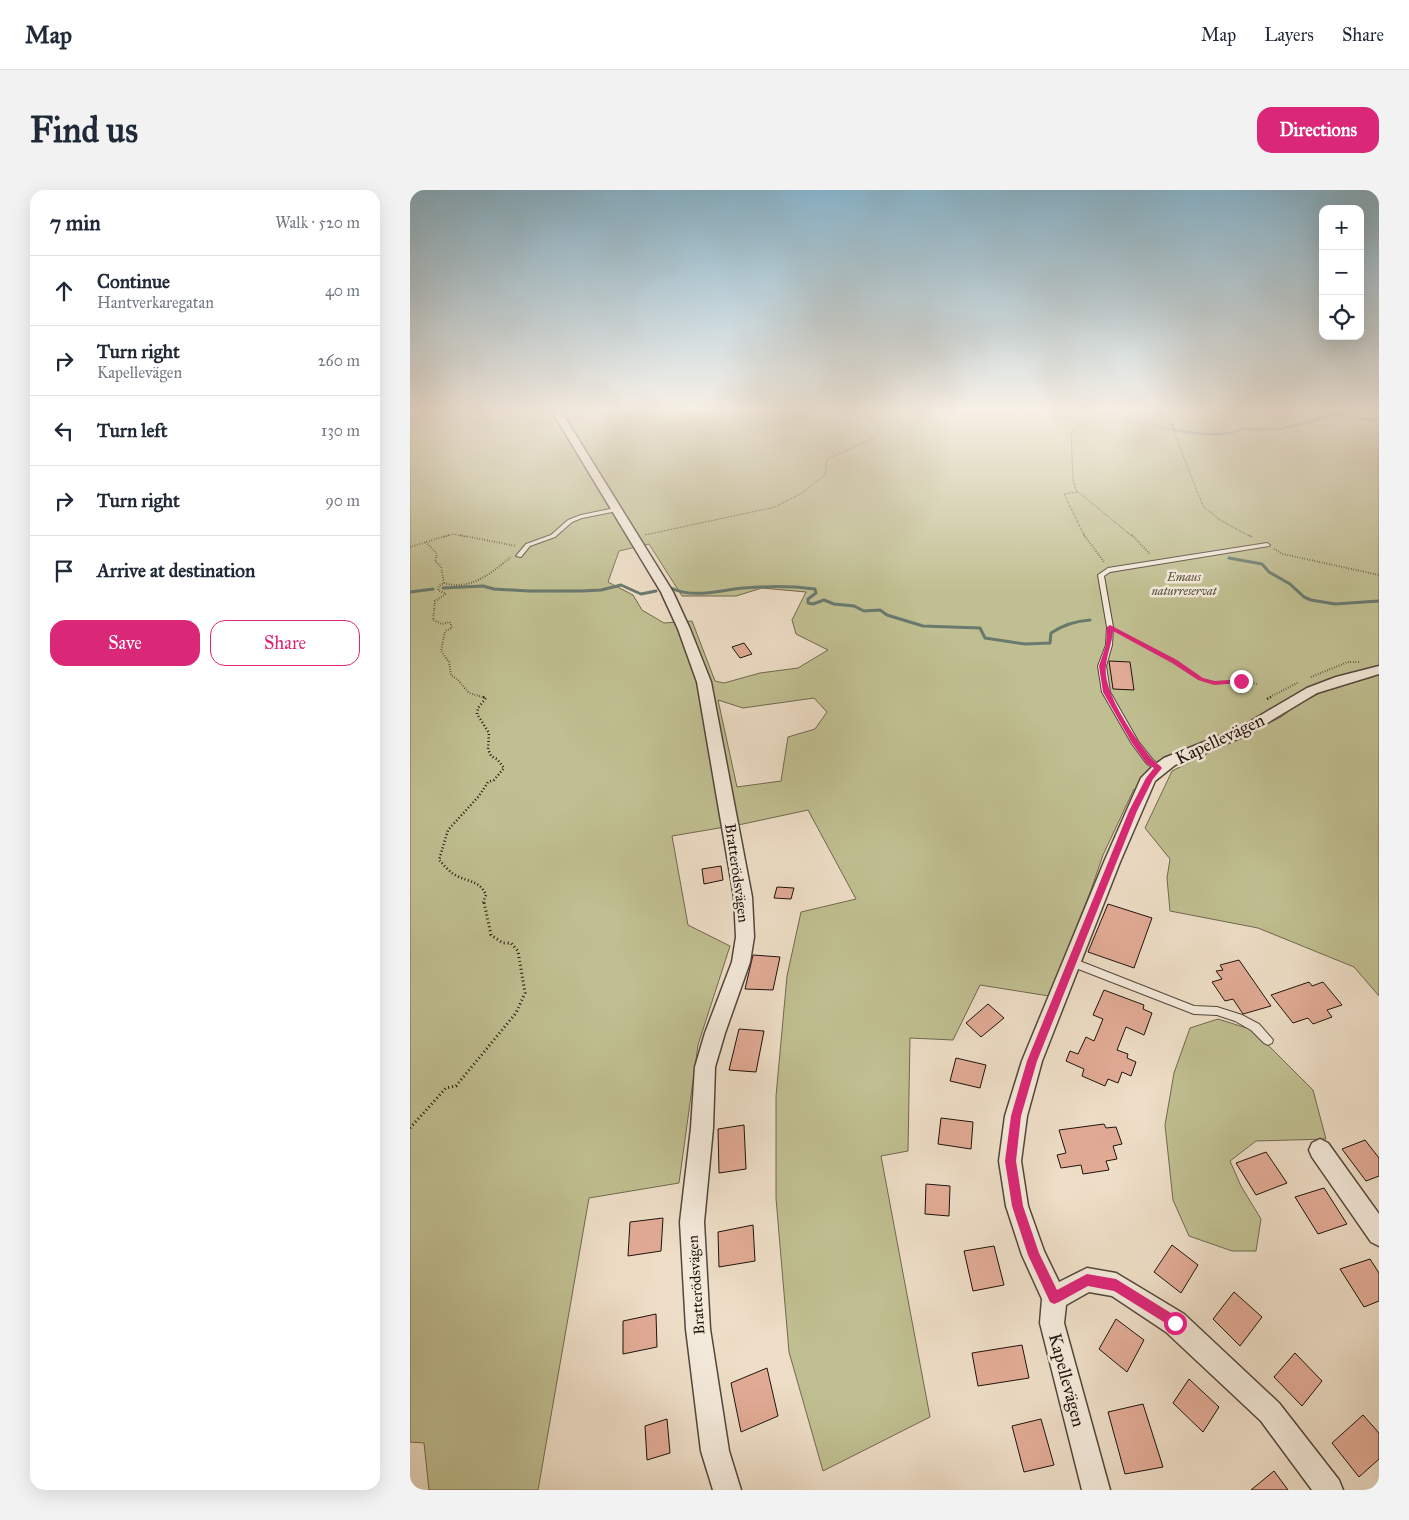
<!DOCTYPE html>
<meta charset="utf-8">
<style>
:root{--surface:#fff;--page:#f2f2f3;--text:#1f2937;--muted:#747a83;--line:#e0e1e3;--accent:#db2777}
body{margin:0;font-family:"IM FELL Great Primer",serif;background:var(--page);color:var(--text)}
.controls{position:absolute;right:15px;top:15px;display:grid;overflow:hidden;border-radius:10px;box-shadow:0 5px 20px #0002}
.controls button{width:45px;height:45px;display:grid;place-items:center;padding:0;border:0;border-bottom:1px solid var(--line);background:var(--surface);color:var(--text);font:25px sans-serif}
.stop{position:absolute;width:15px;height:15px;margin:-11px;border:4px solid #db2777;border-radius:50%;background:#fff}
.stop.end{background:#db2777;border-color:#fff;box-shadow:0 1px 5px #0008}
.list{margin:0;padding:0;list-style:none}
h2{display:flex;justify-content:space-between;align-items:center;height:65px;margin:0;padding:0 20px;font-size:21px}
h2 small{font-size:16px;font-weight:400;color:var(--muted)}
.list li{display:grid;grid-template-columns:32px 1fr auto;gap:15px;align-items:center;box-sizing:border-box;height:70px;padding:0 20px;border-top:1px solid var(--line)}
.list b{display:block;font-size:19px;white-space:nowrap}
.list p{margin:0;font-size:16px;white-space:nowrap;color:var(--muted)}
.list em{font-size:16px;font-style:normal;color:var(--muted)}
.actions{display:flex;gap:10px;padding:15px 20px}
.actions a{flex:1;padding:11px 0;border:1px solid var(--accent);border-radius:15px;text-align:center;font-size:18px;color:var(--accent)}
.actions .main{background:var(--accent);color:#fff}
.icon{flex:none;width:28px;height:28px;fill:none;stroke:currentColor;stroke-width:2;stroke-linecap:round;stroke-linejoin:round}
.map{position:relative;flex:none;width:969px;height:1300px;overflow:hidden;border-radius:15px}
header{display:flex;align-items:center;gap:30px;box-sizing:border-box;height:70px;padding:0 25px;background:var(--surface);border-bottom:1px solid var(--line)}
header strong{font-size:24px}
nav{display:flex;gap:28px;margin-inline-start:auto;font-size:18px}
.intro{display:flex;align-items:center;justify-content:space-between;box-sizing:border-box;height:120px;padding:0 30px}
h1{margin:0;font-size:35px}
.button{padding:12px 22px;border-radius:15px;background:var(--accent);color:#fff;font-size:18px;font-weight:700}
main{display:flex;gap:30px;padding:0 30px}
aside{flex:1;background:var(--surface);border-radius:15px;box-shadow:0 5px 20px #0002}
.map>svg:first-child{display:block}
.green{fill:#c0bf91;stroke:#70694e;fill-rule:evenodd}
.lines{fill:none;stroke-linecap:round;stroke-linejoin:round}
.stream-far1{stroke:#69796e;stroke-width:2.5}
.stream{stroke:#69796e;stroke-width:3}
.building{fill:#e2ab96;stroke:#1f130c}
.lane-casing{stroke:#53463b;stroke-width:2}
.street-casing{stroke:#53463b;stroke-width:3}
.path-far3{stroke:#1f130c;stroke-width:1;stroke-dasharray:0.5 1;stroke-linecap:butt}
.path-far2{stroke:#1f130c;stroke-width:2;stroke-dasharray:0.5 2;stroke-linecap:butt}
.path-far1{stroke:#1f130c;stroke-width:2.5;stroke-dasharray:1 2.5;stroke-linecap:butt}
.path{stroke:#1f130c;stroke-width:3;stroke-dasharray:1 3;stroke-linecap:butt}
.lane{fill:#f4eadb;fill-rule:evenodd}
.street{fill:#f4eadb;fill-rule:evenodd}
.route{fill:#db2777}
.labels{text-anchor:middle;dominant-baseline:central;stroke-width:5;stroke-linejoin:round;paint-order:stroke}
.far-park-label{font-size:12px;font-style:italic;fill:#574f3b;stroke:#f4eadb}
.street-label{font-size:15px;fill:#1f130c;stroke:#f4eadb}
.near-street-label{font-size:18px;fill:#1f130c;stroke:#f4eadb}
</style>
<header>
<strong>Map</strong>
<nav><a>Map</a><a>Layers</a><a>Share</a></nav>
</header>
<div class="intro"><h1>Find us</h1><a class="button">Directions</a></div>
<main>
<aside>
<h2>7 min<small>Walk · 520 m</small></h2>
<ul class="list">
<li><svg class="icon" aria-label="ahead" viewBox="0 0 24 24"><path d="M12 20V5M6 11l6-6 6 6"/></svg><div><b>Continue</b><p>Hantverkaregatan</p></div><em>40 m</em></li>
<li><svg class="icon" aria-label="right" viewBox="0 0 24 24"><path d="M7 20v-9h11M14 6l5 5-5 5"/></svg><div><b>Turn right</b><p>Kapellevägen</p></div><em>260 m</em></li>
<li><svg class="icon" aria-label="left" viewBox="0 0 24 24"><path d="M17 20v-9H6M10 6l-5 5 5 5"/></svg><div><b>Turn left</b></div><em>130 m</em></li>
<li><svg class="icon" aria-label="right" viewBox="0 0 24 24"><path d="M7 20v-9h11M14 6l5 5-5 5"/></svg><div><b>Turn right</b></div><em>90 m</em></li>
<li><svg class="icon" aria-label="arrive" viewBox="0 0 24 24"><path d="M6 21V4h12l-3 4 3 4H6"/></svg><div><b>Arrive at destination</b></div></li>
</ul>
<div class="actions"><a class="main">Save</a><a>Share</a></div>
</aside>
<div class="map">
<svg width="969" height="1300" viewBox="0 0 969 1300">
<rect width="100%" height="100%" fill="#eedec7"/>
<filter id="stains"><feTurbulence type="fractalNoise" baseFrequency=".004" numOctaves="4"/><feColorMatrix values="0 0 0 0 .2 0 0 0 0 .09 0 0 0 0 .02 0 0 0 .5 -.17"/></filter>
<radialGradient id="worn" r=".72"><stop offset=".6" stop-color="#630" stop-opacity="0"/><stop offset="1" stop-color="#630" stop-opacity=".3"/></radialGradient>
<path class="green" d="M0,218H969V476L917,490L894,500L829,540L794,554L729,599H724L693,665L681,700L639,806L570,795L543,850L500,848L498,961L471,966L520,1227L413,1281L379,1162L366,1008V906L377,786L391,722L446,709L398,620L333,634L262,646L278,735L320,756L288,855L269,993L179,1008L128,1300H19L14,1253L0,1252ZM239,354L272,406H326L352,398L396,402L382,430L386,444L418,460L388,478L350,483L314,493L305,491L282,431L254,433L232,420L223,405L198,392L209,361ZM404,508L417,522L405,539L378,547L371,591L327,597L308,510L333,518Z
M969,485V806L944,777L848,738L760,721L757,688L760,669L735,638L762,581L871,527L888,514L912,502Z
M808,829L843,840L903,900L916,949L846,951L820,971L831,996L851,1029L846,1061H822L779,1046L763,1010L755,935L764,883L780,838Z"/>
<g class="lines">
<path class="stream-far1" d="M761,233L764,240C781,243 817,248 832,239H868L904,231L921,224L969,231"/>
<path class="stream" d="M819,368L852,374L859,382L880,394L894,407L901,410L925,414L969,411
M33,398L73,396L84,399L119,401H171L191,400L211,395L231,404L246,401
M261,398C284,409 310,400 334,398C358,396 382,396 405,399L406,403L398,409V413L403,414L414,410L424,414L444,416L454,421L470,420L477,425L513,436L570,438L575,448L615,454L640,453L641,443C653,435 665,431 680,430
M0,402L23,399"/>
</g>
<path class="building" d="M334,453L342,464L330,468L322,457Z
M699,471L720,472L724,500L703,499Z
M311,676L313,690L294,694L292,679Z
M367,697L384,698L381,709L364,708Z
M698,714L742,728L724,778L678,762Z
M343,765L370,767L363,800L335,799Z
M829,770L861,816L833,824L823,809L815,811L802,792L812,789L806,781L813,780L810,775Z
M899,792L902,796L913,792L932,815L917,820L922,827L903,834L898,828L883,833L861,805Z
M694,800L734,815L733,819L742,823L734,845L716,837L707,860L718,864L717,868L726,872L721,886L712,882L708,893L698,889L695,896L672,886L674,879L656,871L660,861L668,864L676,847L684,851L693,829L683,825Z
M578,814L594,828L571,847L556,833Z
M329,839L354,841L346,882L319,880Z
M546,868L576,875L570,898L540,891Z
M531,928L563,932L561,959L528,954Z
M694,934L696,938L706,937L712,954L703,956L707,969L696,971L699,980L673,984L671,975L651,978L647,965L656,963L649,940Z
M334,935L336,979L309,983L308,939Z
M955,950L969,968V986L956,991L932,959Z
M856,962L877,993L846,1005L826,973Z
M516,994L540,996L539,1026L515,1024Z
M914,998L937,1034L908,1044L885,1007Z
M253,1028L251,1061L218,1066L220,1032Z
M343,1035L345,1071L309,1077L308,1042Z
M762,1055L788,1075L771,1103L744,1082Z
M584,1056L594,1095L563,1101L554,1061Z
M960,1069L969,1083V1111L954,1117L930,1079Z
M824,1102L852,1127L830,1156L803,1129Z
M246,1124L247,1157L213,1164V1131Z
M706,1129L734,1150L717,1182L689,1159Z
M612,1155L619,1188L568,1196L562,1163Z
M885,1163L912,1191L892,1216L864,1187Z
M357,1178L368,1226L331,1242L321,1193Z
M779,1189L809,1217L793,1242L763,1213Z
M733,1214L753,1277L715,1284L698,1222Z
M953,1225L969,1243V1269L949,1287L922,1253Z
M257,1229L260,1263L237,1270L235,1236Z
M631,1229L644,1275L614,1282L602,1236Z
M864,1281L878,1300H841Z"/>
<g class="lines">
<g class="lane-casing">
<path id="lane" d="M205,318L207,319V321L172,328L162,332L145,347L120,356L111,367L106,366L116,354L141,345L158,330L171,325Z
M857,353L860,355L859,356L700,382L694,386L703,437L702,455L696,476L700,502L728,551L743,570L753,578L749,581L737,574L722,554L692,502L688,476L696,455L697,437L688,385L698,378Z
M662,768L784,816L807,817L832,825L849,834L863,850L862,853L858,855L854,853L841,840L825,831L807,825L784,824L658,775L657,772L658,769Z"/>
</g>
<g class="street-casing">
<path id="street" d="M140,218H149L263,402L280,439L301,492L342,707L344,747L340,772L315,843L305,877L303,938L294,1032L300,1139L319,1261L331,1300H303L291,1261L276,1139L270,1032L281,938L285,877L295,843L322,772L326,747L324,707L287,492L268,439L251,402Z
M969,476V484L907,503L839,544L765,575L745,591L710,672L632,871L617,926L611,971L618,1016L634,1061L649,1092L677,1078L706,1083L774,1124L869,1213L929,1290L933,1300H902L851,1231L756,1142L702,1106L679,1102L656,1115L654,1133L700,1300H672L630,1133L632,1109L612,1065L596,1016L589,971L595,926L612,871L694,672L731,588L743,576L754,568L829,538L897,498L926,487Z
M910,949L918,953L969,1024V1056L961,1052L902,967L899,960L902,953Z"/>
</g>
<path class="path-far3" d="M639,218C672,241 700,229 737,233C746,234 754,238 763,240L793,316L810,330L841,347
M677,234L666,238L661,243L663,290L666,300L723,347
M667,302L654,304L675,347
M235,345L365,317L392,303L415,285L417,269L460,250L470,241L455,218
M34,347L43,344L57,347"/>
<path class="path-far2" d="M50,345L106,356
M674,345L694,372
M722,345L740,364
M839,345L842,347
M16,352L27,364L25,371L31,377L34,393L29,396L28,400L36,404L25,411L23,430L32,434L40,432L42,438L35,441L31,461L39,472L41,485L48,490L59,503L76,508
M0,357L39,345
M864,359L873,364L969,385
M34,393C61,401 81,383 101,367
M710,442L765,471L790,489L804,493L831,491L848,494
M901,487L938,472H950
M858,508L889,492"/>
<path class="path-far1" d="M73,507L76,508L68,518L67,524L79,543L78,559L81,566L87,569L94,578L84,590L78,592L69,606L38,640L29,670C34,675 40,683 47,686C59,692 70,691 76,705L73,713
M857,509L861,507"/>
<path class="path" d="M0,938L36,898L46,896L106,823L115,803L108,761L101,753H93L81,745L74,712"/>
<use href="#lane" class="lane"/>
<use href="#street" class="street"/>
</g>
<linearGradient id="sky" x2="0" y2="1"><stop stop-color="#89b8d1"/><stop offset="0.55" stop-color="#f7f0e6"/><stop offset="1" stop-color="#f7f0e6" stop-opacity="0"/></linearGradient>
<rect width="969" height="400" fill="url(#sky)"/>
<path class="route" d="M700,435L767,470L793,488L805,491L831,489L835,491L831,493L804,495L788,490L762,473L703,441C702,454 697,463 696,475C692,502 724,547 741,568C744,572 749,574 752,578L743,589L727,621L627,871L611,926L606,971L613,1016L629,1063L647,1100L677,1084L706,1089L769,1128L771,1133L769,1137L765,1139L704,1101L678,1096L649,1112L644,1114L640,1112L618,1065L602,1016L595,971L601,926L617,871L719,621L736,588L744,578L737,574L722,553L693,502L689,476L696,455L697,437Z"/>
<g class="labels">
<g class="far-park-label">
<text x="774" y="387">Emaus<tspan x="774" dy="14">naturreservat</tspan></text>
</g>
<g class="street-label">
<text transform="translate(327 683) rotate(82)">Bratterödsvägen</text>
<text transform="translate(286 1095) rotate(-94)">Bratterödsvägen</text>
</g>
<g class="near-street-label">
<text transform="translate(810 549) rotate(-25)">Kapellevägen</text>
<text transform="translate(657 1190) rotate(75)">Kapellevägen</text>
</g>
</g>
<rect width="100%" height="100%" filter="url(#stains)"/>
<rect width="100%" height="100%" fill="url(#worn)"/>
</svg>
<div class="controls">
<button>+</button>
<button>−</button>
<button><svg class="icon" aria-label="locate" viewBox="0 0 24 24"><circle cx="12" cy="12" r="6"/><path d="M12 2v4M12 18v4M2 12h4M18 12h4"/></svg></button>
</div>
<div class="stop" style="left:765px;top:1133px"></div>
<div class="stop end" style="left:831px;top:491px"></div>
</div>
</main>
